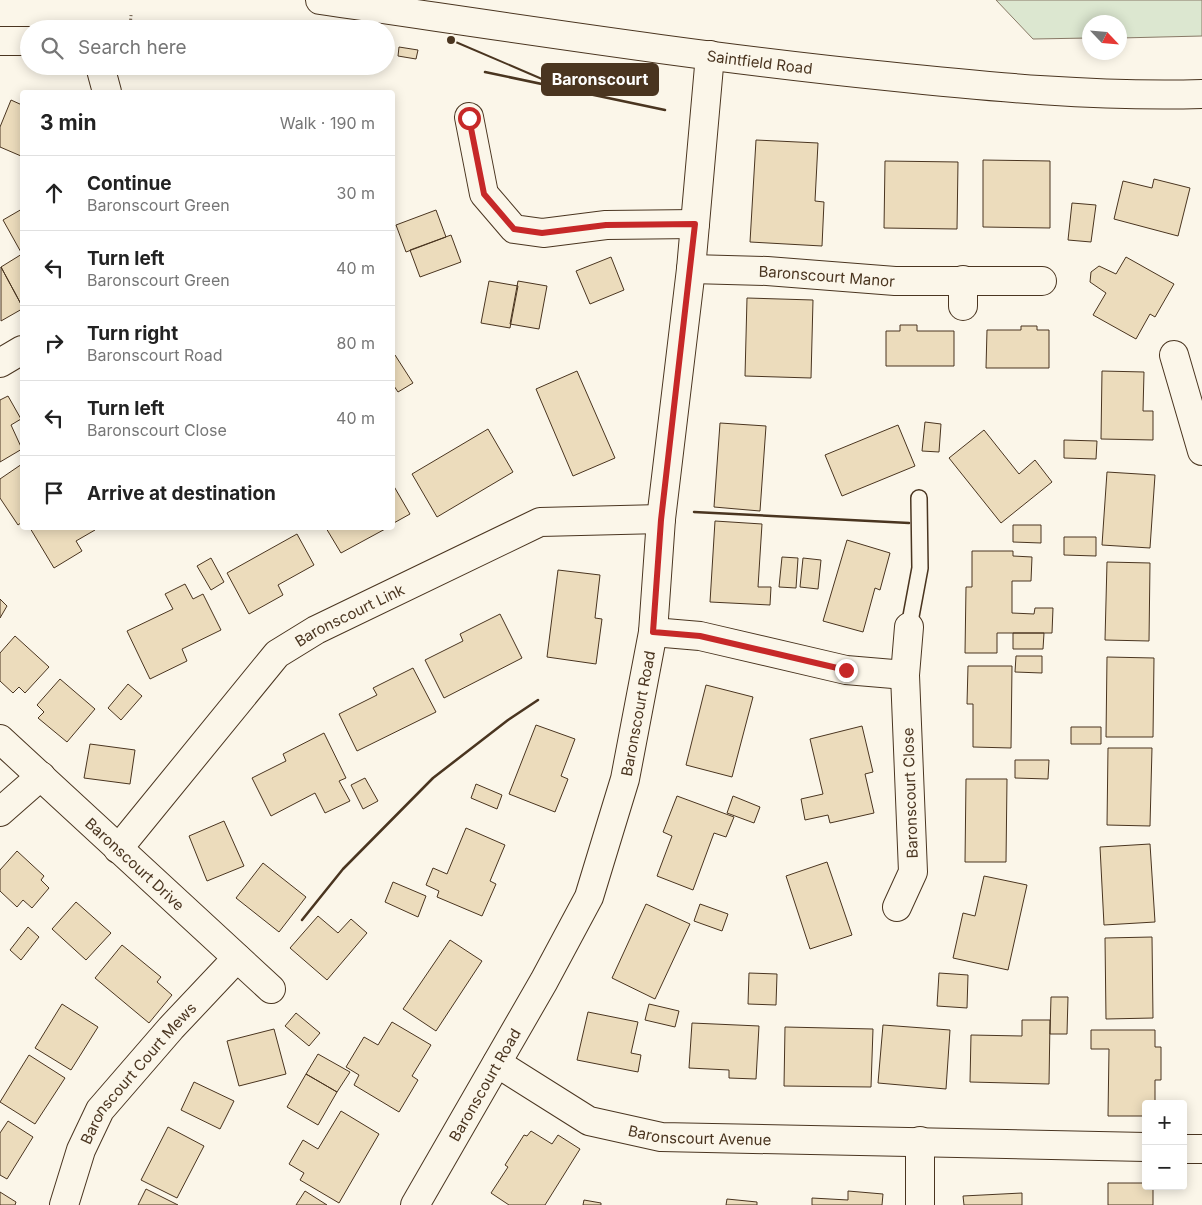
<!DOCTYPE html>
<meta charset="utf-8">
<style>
:root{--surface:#fff;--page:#f2f2f2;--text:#222;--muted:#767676;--line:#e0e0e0}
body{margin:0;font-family:Inter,sans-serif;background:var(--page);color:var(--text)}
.controls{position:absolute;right:15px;bottom:15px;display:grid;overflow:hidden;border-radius:5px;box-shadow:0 2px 12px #0003}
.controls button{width:45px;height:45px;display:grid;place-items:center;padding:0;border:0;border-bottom:1px solid var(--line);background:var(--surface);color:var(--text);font:25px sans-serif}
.compass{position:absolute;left:1082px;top:15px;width:45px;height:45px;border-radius:50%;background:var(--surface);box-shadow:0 2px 12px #0003;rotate:116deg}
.stop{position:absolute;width:15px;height:15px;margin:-11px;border:4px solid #c62828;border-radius:50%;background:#fff}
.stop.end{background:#c62828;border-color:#fff;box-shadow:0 1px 5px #0008}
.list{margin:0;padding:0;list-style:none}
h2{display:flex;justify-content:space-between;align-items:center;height:65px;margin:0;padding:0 20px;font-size:21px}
h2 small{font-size:16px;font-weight:400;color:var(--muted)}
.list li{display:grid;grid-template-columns:32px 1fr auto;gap:15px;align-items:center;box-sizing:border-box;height:75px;padding:0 20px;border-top:1px solid var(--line)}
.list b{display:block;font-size:19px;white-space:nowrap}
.list p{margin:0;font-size:16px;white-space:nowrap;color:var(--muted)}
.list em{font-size:16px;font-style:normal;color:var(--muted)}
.icon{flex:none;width:28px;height:28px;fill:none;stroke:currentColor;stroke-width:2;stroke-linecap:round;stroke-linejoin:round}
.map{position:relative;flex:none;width:1202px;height:1205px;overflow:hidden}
.search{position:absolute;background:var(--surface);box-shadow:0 2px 12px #0003;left:20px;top:20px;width:375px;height:55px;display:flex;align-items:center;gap:12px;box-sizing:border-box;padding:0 18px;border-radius:28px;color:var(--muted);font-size:19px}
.panel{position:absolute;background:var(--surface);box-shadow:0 2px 12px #0003;left:20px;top:90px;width:375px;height:440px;border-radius:5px}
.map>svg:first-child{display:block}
.green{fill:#dce7d0;stroke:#887966}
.building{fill:#ecdcbc;stroke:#4a3520}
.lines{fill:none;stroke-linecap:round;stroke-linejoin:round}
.lane-casing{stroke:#4a3520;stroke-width:18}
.street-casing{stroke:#4a3520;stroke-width:30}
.highway-casing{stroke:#4a3520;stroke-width:30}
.path{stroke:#7f6f5c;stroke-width:3;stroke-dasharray:4 2.5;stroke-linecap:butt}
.lane{stroke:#fbf6e9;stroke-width:15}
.street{stroke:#fbf6e9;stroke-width:28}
.highway{stroke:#fbf6e9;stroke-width:28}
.wall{stroke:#4a3520;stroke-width:2.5}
.route{stroke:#c62828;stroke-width:6}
.labels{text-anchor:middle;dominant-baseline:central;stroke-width:4;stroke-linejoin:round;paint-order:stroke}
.street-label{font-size:15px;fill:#4a3520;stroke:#fbf6e9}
.leader{fill:none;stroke:#4a3520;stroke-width:2}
.callout-dot{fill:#4a3520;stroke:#fbf6e9;stroke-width:2}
.callout{fill:#4a3520;stroke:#4a3520;stroke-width:2}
.callout-label{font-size:16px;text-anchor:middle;font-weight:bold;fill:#fff}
</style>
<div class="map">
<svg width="1202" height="1205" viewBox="0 0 1202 1205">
<rect width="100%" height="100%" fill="#fbf6e9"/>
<path class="green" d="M996,0H1202V36L1120,38V22H1090L1089,38L1033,39Z"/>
<path class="building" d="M399,47L418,50L416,59L398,56Z
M11,100L22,105L21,156L0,147V127Z
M756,140L818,143L815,201L824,202L822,246L750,242Z
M983,160L1050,161V228L983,227Z
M885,161L958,162L957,229L884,228Z
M1154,179L1190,188L1178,236L1114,219L1123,181L1152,188Z
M1072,203L1096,205L1091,242L1068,240Z
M22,209V306L1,267L22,254L3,220Z
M436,210L446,237L406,252L396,225Z
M451,235L461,262L420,277L410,250Z
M611,257L624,290L590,304L576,271Z
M1126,257L1174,284L1155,317L1150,314L1136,339L1093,315L1106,293L1090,282L1091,272L1099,266L1116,274Z
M1,267L22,306V309L1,321Z
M489,281L518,286L510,328L481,323Z
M518,281L547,286L539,329L510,324Z
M747,298L813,300L811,378L745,376Z
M900,325H917V331H954V366H886V331H900Z
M1021,326H1037V330H1049V368H986L987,330H1021Z
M395,355L413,383L398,392L392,383V357Z
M577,371L615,458L573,476L536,389Z
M1102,371L1144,372L1143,411H1153V440L1101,439Z
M8,396L21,419L11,425L22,449L0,462V400Z
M925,422L941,424L939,452L922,451Z
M720,423L766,426L760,511L714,507Z
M898,425L915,466L842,496L825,455Z
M488,429L513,472L437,517L412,474Z
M984,430L1019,474L1035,460L1052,482L1001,523L949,458Z
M1064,440L1097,441L1096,459L1064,458Z
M22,464V522L18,525L0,498V479Z
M1107,472L1155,475L1150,548L1102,545Z
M392,483L410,514L392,524Z
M715,521L762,524L758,587H771L770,605L710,602Z
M1013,525H1041V543L1013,542Z
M30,528H94L95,530L76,541L82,551L54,568Z
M326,528H387L341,553Z
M297,534L314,565L278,585L283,595L249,614L227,573Z
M1064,537H1096V556L1064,555Z
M847,540L890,553L880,590L875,588L863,632L823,621Z
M972,551H1013V556L1032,557L1031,581H1012V613L1034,614L1035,608H1053L1052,633H997V653H965L966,587H972Z
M782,557L798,558L796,588L779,587Z
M211,558L224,582L211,590L197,566Z
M803,558L821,560L818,589L800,587Z
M1107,562L1150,563L1149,641L1105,640Z
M558,570L600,575L595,618L602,619L596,664L547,657Z
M185,584L193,599L203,594L221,630L182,649L187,661L150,679L127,631L173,609L165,594Z
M0,599L7,606L0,618Z
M500,614L522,658L444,698L425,660L463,641L460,634Z
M1013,633H1044L1043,649H1013Z
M15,636L49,667L25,693L19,687L13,693L0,681V653Z
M1016,656H1042V673L1015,672Z
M1107,657L1154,658L1153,737H1106Z
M968,666H1012L1011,748L973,747V704H967Z
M413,668L436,712L357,751L339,714L377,695L373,688Z
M60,679L95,709L67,742L38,718L44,712L37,705Z
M128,684L142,696L121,720L108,708Z
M706,685L753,697L732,777L686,765Z
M536,725L575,739L561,776L568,779L555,812L509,794Z
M862,726L873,772L865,774L874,813L830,823L828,815L805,820L801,799L823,794L810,739Z
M1071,727H1101V744H1071Z
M324,733L346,778L339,781L350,801L325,813L315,793L271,816L252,778L286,761L283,754Z
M90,744L135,750L130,784L84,778Z
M1108,748H1152L1150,826L1107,825Z
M1015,760H1049L1048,779L1015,778Z
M365,778L378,801L363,809L351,785Z
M966,779H1007L1006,862H965Z
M476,784L502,795L497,809L471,798Z
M677,796L734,817L726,837L714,833L693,890L657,876L672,836L663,832Z
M733,796L760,807L754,823L727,813Z
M224,821L244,866L207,881L189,836Z
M466,828L505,845L490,881L496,884L482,916L437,897L439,891L426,885L433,868L447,874Z
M1150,844L1155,922L1104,925L1100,847Z
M17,851L44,876L41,880L49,888L32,908L23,900L17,907L0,891V870Z
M827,862L852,935L810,949L786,876Z
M263,863L306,897L279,932L236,898Z
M984,876L1027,885L1008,970L953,958L963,913L975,916Z
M393,882L426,896L418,917L385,902Z
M76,902L111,933L86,960L52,929Z
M646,904L690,924L655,999L612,978Z
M700,904L728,914L722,931L694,921Z
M318,916L338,933L351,919L367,933L327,980L290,948Z
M28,927L39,937L21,960L10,950Z
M1152,937L1153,1018L1106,1019L1105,938Z
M450,940L482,961L436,1031L403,1009Z
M122,945L161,977L157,982L172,995L149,1023L95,978Z
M749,973L777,974L776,1005L748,1004Z
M939,973L968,975L967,1008L937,1006Z
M1051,997H1068L1067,1034H1050Z
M62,1004L98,1027L71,1070L35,1048Z
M649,1004L679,1011L675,1027L645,1020Z
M588,1012L638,1022L631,1053L641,1055L638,1072L577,1060Z
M296,1013L320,1033L309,1046L285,1026Z
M1022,1020H1050L1049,1084L970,1082L971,1035L1022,1036Z
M392,1022L431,1045L412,1076L418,1080L399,1112L354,1085L359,1075L346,1067L364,1037L378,1045Z
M692,1023L759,1026L756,1079L729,1078V1070L689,1068Z
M883,1025L950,1030L946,1089L878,1083Z
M785,1027L873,1029L871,1087L784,1086Z
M274,1029L286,1074L239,1086L227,1041Z
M1091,1030H1155V1047H1161V1080H1155V1104H1146V1116H1108L1109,1049H1091Z
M318,1054L350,1072L337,1092L306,1074Z
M29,1055L65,1078L35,1124L0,1102Z
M306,1074L337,1092L318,1125L287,1107Z
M194,1082L234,1101L220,1129L181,1110Z
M341,1111L379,1134L339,1203L300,1180L304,1173L289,1164L303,1140L318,1149Z
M8,1121L33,1137L7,1179L0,1175V1133Z
M168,1127L204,1146L177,1198L141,1180Z
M531,1131L552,1144L558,1135L580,1149L545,1205H509L491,1193L508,1167L505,1165L524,1135L527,1136Z
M1108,1183H1146V1186H1153V1205H1108Z
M146,1189L178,1205H138Z
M305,1191L327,1205H296Z
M848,1191L883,1194L882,1205H812V1198L848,1200Z
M0,1192L16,1202L15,1205H0Z
M1022,1193V1205H964L963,1196Z
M727,1199L757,1202V1205H726Z
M584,1200L601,1203V1205H583Z"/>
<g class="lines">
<g class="lane-casing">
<path id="lane" d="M909,627L920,568L919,498"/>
</g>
<g class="street-casing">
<g id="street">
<path d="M0,41H29"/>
<path d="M100,66L107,92"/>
<path d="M469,117L484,194L514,229L543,233L606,225L695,224"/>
<path id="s1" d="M691,269L767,271L895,281H1042"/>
<path d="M963,280V306"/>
<path d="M1174,355L1202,451"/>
<path d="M0,363L22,350"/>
<path d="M653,632L700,636L846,670L905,675"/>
<path id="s2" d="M0,739L271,989"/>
<path d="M0,812L41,776"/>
<path id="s3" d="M118,849L277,654L316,630L540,522L661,519"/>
<path d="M897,907L913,872L905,675L909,627"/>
<path id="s4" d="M497,1063L589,1121L661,1137L1146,1147"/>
<path d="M1183,1149H1202"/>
<path id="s5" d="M64,1205L81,1150L100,1110L171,1028L237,958"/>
<path id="s6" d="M415,1205L544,981L589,897L625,779L653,632L661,519L691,269L710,55"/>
<path d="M920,1205V1141"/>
</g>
</g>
<g class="highway-casing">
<g id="highway">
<path id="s7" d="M320,0C508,27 697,57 886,76C991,87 1097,97 1202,94"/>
</g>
</g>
<path class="path" d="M130,29L131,15"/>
<use href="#lane" class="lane"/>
<use href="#street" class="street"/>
<use href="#highway" class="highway"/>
<path class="wall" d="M485,72L665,110
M694,512L909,523
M302,920L343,869L433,778L508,720L538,700"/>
</g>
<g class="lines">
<path class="route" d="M469,118L484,194L514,229L542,233L606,225L695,224L661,520L653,632L700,636L846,670"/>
</g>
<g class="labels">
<g class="street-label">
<text stroke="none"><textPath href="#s7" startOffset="444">Saintfield Road</textPath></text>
<text stroke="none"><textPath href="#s1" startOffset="136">Baronscourt Manor</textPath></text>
<text stroke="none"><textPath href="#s3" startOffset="334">Baronscourt Link</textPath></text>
<text stroke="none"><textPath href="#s6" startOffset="544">Baronscourt Road</textPath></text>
<text transform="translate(910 793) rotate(-92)">Baronscourt Close</text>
<text stroke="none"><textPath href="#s2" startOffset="184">Baronscourt Drive</textPath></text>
<text stroke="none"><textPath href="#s5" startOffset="154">Baronscourt Court Mews</textPath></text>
<text stroke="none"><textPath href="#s6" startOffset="139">Baronscourt Road</textPath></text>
<text stroke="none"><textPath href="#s4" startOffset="221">Baronscourt Avenue</textPath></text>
</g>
</g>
<path class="leader" d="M451 40L542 79"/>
<circle class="callout-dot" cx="451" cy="40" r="5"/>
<rect class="callout" x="542" y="64" width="116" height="31" rx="5"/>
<g class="callout-label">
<text x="600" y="85">Baronscourt</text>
</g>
</svg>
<div class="controls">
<button>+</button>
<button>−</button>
</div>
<svg class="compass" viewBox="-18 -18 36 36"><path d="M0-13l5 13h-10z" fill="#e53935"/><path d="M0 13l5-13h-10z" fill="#767676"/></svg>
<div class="stop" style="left:469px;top:118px"></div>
<div class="stop end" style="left:846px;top:670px"></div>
<div class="search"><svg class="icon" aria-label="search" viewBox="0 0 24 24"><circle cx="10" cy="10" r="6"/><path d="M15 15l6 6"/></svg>Search here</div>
<section class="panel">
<h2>3 min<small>Walk · 190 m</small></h2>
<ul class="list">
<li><svg class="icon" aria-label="ahead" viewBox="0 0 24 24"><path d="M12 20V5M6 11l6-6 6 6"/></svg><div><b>Continue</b><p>Baronscourt Green</p></div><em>30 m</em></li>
<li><svg class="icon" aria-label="left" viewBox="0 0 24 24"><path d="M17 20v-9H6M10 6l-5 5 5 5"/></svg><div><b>Turn left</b><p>Baronscourt Green</p></div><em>40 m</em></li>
<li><svg class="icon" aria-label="right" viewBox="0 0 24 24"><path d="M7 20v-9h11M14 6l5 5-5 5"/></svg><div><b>Turn right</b><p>Baronscourt Road</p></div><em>80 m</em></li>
<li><svg class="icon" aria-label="left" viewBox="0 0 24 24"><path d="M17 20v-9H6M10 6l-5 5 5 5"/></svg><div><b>Turn left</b><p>Baronscourt Close</p></div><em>40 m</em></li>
<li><svg class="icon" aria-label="arrive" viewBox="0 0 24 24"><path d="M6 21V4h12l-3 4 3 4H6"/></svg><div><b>Arrive at destination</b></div></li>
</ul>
</section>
</div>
